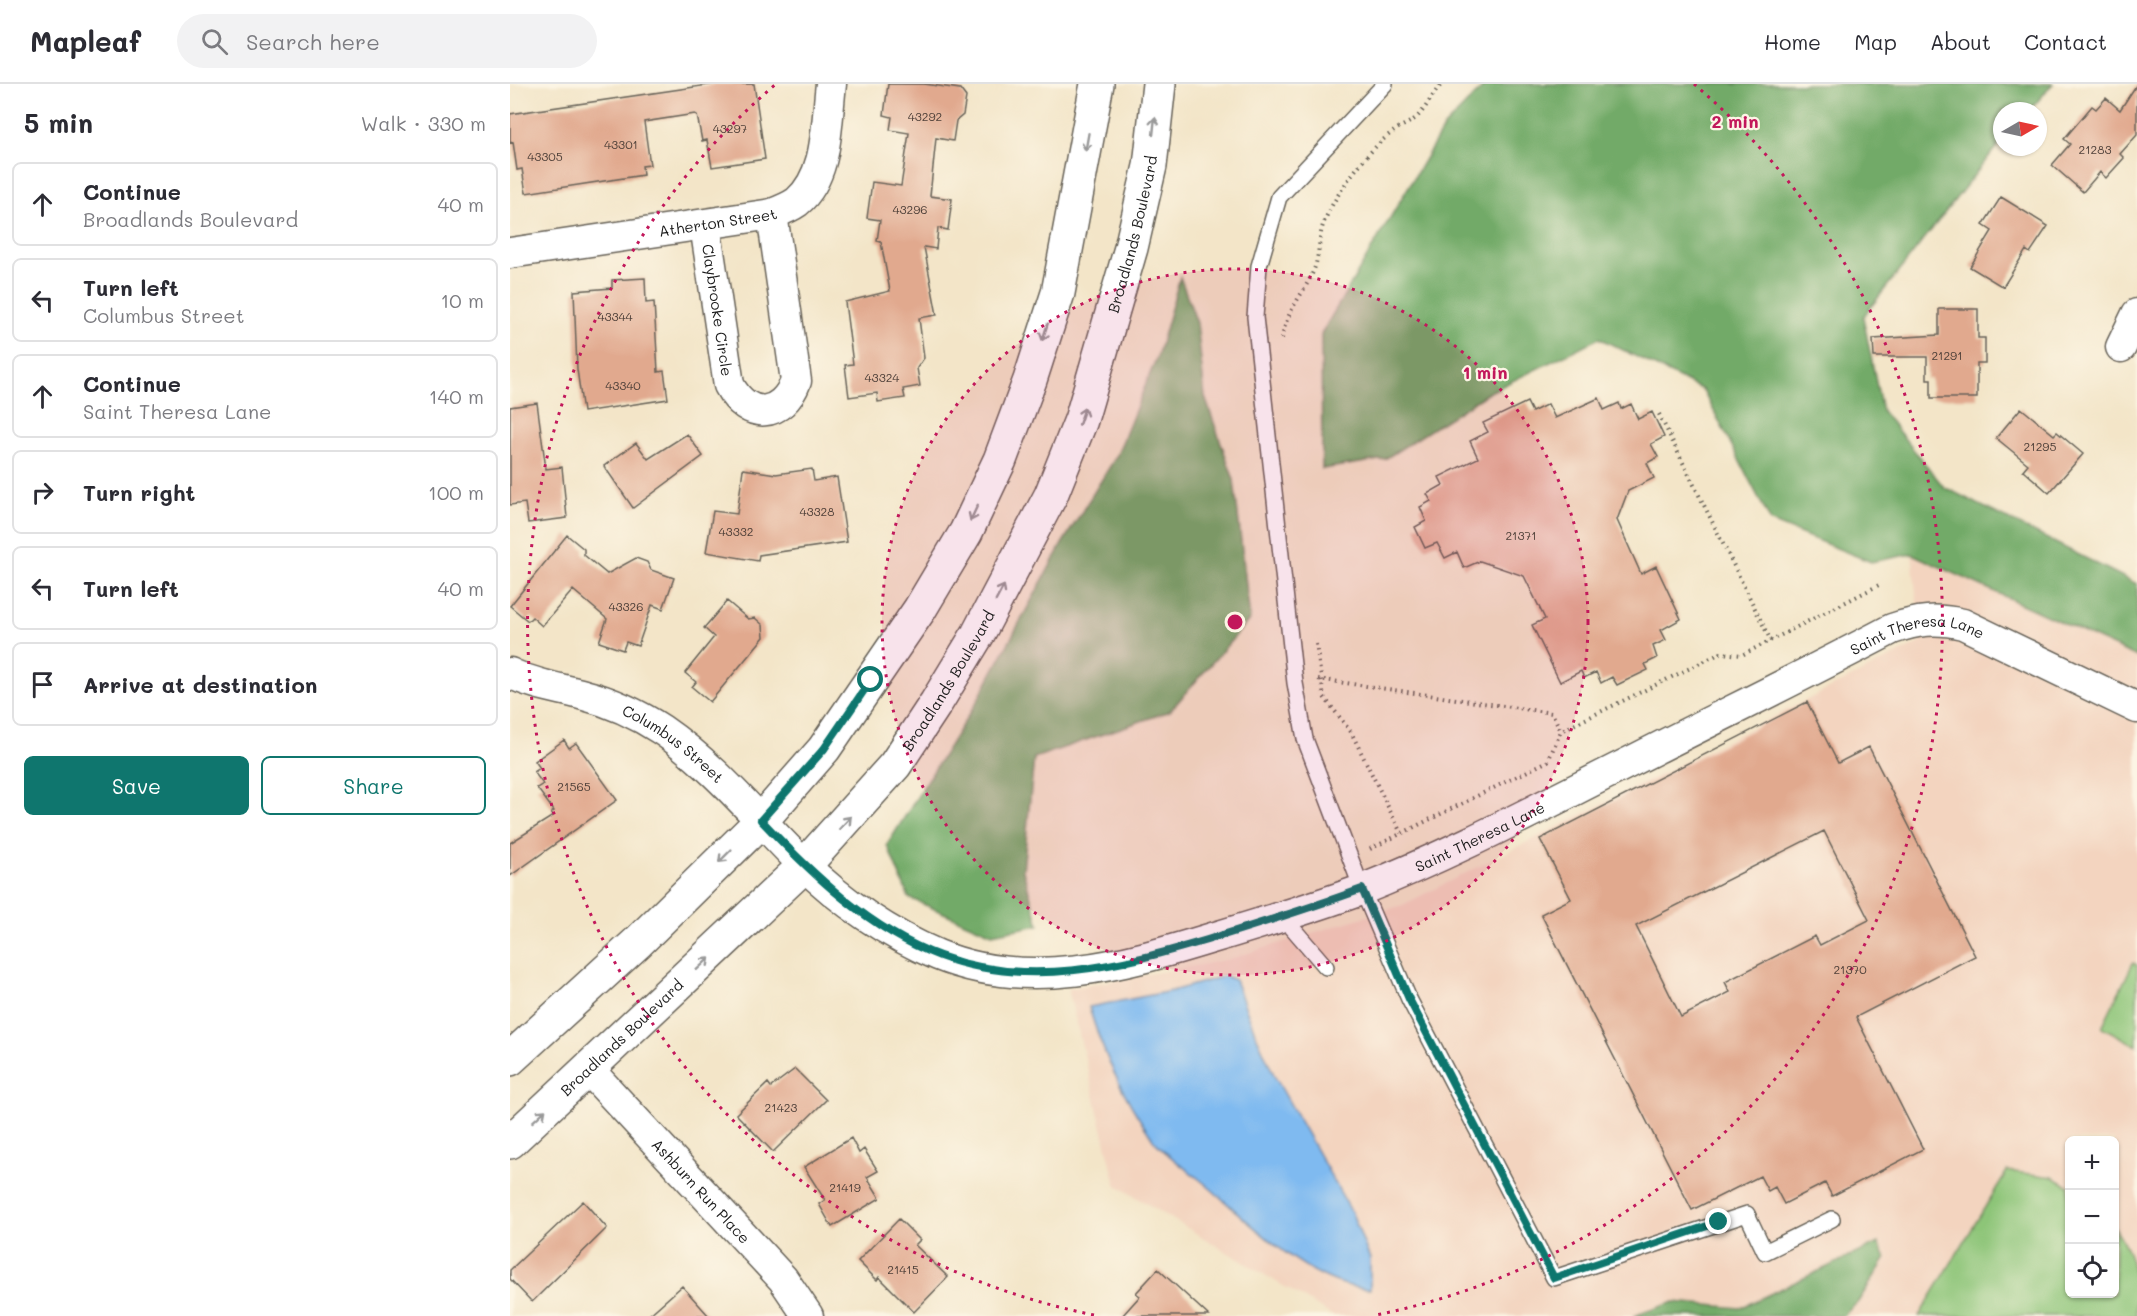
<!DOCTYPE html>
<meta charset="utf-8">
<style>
:root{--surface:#fff;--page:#f2f2f3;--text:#2b2b33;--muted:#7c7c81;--line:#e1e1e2;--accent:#0f766e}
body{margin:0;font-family:Mali,sans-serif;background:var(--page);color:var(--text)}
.controls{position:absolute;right:18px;bottom:18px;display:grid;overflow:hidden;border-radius:9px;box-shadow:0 2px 4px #0004}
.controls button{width:54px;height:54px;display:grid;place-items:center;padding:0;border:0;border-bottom:2px solid var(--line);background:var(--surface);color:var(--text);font:30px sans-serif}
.compass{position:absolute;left:1483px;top:18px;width:54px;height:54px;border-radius:50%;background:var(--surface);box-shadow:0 2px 4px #0004;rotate:81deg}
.stop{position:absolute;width:18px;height:18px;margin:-14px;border:4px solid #0f766e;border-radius:50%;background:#fff}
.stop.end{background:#0f766e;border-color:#fff;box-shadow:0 2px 6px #0008}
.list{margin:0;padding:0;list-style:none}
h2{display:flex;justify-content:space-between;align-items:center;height:78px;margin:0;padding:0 24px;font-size:26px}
h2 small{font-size:20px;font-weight:400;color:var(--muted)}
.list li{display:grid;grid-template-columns:39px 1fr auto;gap:18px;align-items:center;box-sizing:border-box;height:84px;margin:0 12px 12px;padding:0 12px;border:2px solid var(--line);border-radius:9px}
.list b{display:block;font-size:22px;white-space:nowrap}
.list p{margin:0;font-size:20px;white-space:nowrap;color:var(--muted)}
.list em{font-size:20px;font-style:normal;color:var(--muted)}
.actions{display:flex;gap:12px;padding:18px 24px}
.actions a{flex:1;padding:14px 0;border:2px solid var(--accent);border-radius:9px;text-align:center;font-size:21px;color:var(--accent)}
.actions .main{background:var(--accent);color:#fff}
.icon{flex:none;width:33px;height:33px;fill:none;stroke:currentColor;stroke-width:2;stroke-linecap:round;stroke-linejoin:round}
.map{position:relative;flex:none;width:1627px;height:1232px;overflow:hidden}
header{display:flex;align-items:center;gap:36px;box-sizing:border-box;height:84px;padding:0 30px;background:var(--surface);border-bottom:2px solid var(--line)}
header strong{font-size:28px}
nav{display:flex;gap:33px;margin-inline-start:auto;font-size:21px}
.search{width:420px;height:54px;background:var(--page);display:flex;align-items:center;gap:15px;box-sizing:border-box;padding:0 21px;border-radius:33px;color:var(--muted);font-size:22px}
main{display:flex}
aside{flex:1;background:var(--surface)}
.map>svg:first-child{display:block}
.built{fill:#f3d4bf;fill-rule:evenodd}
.green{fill:#8dc578;stroke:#54704a;stroke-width:1.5}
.forest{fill:#72aa68;stroke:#476342;stroke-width:1.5}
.water{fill:#7fbaf0;stroke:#4e6b86;stroke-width:1.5}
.building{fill:#e1a98e;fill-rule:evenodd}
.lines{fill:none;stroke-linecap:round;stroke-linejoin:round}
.service-casing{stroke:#676258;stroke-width:18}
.minor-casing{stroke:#676258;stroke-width:33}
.secondary-casing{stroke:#676258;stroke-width:36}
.path{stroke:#676258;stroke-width:4;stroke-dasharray:1.5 4.5;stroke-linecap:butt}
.service{stroke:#fff;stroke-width:15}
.minor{stroke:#fff;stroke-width:30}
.secondary{stroke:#fff;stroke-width:33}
.oneway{stroke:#999}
.route{stroke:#0f766e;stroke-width:8}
.ring{fill:none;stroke:#c2185b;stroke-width:3;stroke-dasharray:3 6}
.labels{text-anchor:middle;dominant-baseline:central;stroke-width:4.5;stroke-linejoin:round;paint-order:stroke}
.number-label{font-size:12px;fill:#4d3f38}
.street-label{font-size:15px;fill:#1c1c1c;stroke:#fcf5e5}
.centre{fill:#c2185b;stroke:#fcf5e5;stroke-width:3}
.ring-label{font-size:18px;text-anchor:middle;font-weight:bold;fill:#c2185b;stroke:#fcf5e5;stroke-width:4.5;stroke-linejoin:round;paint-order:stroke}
</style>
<header>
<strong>Mapleaf</strong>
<div class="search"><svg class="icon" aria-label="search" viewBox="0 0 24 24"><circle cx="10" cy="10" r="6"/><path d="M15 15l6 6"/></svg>Search here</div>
<nav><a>Home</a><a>Map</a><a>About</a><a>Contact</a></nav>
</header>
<main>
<aside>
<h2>5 min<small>Walk · 330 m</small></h2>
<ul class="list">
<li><svg class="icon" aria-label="ahead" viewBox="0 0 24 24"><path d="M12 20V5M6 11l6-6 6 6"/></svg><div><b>Continue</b><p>Broadlands Boulevard</p></div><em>40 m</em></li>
<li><svg class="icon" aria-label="left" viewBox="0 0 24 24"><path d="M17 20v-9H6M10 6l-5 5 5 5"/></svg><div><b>Turn left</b><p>Columbus Street</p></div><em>10 m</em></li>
<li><svg class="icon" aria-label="ahead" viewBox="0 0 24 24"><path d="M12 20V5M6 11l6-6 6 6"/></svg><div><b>Continue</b><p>Saint Theresa Lane</p></div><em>140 m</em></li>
<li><svg class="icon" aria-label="right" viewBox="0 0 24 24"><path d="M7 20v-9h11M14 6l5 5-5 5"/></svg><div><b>Turn right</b></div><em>100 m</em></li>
<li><svg class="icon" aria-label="left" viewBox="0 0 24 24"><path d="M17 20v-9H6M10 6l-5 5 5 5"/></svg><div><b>Turn left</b></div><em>40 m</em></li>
<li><svg class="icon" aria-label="arrive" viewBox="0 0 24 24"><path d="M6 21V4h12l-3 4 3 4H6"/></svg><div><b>Arrive at destination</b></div></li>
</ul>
<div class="actions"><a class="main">Save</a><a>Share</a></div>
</aside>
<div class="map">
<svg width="1627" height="1232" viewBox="0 0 1627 1232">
<rect width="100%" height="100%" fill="#fcf5e5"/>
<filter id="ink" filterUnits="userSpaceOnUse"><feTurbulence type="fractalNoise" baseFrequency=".0167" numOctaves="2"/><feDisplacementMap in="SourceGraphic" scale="12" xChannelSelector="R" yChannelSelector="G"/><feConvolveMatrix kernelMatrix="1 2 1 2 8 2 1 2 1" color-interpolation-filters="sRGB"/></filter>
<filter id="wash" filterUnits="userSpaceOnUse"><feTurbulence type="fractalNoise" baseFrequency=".008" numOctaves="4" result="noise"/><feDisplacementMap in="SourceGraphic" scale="24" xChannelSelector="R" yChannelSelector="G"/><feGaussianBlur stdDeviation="1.35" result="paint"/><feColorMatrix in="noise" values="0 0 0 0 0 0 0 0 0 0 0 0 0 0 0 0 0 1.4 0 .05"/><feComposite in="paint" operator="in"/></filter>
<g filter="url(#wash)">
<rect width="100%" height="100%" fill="#f3e5c8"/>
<path class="built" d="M1402,470L1627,573V1232H823L606,1101L558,905L716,876L893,821L1411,558ZM1560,1056H1604V1210H1560Z"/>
<path class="green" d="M1623,879L1627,881V962L1592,943Z
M1497,1087L1543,1093L1559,1102L1560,1210H1604L1605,1144C1624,1170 1627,1200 1626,1232H1409Z"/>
<path class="forest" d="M976,0H1543L1519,27H1492V56L1353,233L1372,327L1434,403L1627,500V573L1402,470L1361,478L1261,438L1193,306L1089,254L978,309L875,375L812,385L811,250L934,43Z
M670,193L687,239L695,313L724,396L740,535L660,627L524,674L513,787L529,841L482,850L399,814L377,761L466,619L552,460L607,371L648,270Z
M1368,1159L1376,1174L1348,1218L1333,1232H1123L1164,1218L1230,1224Z"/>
<path class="water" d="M715,892L725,896L746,951L765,993L842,1129L860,1175V1205C798,1202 739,1137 694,1099C677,1085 655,1071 642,1054C615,1015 592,968 579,923L662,907Z"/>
<g id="blocks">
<path class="building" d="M205,0H244L255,75L202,83L197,56L192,57L187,31L185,30L134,38L140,81L132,82L133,91L16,109L12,85L7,86L3,58L0,59V30Z
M378,0H414L450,5L456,13L453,31L446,37L443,57L426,54L420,112L442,115L438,146L428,144L426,165L414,163L427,231L409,234L414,274L407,284L410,302L393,305L395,314L368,318L367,309L339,313L335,281L343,280L335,218L380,207L371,158L367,157L370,136L357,134L362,98L391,102L399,49L380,46L382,33L374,31Z
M1627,0V51L1610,70L1614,74L1596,94L1590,88L1573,108L1542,81L1560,60L1554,55L1582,22L1586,25L1596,14L1610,26Z
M1491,113L1538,142L1520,169L1516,166L1493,203L1460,183L1482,147L1473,141Z
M135,194L136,219L144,218L148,288L154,287L158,315L73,328L67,285L64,207L102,204V196Z
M1429,225H1468V254H1475V279H1467V314H1421V295H1417V273H1364L1363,255L1429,251Z
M1089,314L1094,326L1109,319L1111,325L1121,320L1128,335L1142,328L1154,353L1141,360L1148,373L1137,379L1144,394L1118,407L1107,436L1131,490L1146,482L1171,535L1151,546L1156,556L1143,562L1147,574L1135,580L1138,586L1107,601L1102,593L1091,599L1086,588L1074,594L1071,587L1050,598L1022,541L1035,535L1014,492L970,477L954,484L947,468L935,474L927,459L915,464L905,443L916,437L910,423L921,417L917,410L933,401L929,393L968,374L960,357L978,348L973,339L1017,318L1022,328L1038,320L1045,334Z
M27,319L36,385L52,383L57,434L18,439L15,419L0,421V323Z
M1511,324L1544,351L1547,348L1573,370L1539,409L1513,386L1518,380L1486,354Z
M177,350L193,372L123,424L94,382L126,359L138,375Z
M233,385L266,390L302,385L304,397L327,393L337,458L249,471L248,477L196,468L203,427L227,430Z
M57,451L74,465V471L97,490L126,474L137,478L141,486L164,494L153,525L142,521L128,562L116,558L113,566L89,558L97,535L63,506L32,542L22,533L18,537L0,522Z
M217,517L238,535L245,534L253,541L254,553L200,618L182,603L186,598L175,589L204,553L194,544Z
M1297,618L1328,679L1359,663L1465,872L1346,933L1413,1065L1322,1112L1315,1099L1274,1120L1265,1103L1258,1107L1250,1092L1182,1126L1031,830L1061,815L1030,755ZM1314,747L1359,836L1310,861L1305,852L1215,898L1220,908L1171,933L1126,842Z
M54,656L59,664L66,659L107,716L0,792V759L43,732L41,729L44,727L27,704L33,700L24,688L30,684L25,677Z
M285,985L316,1016L263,1068L226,1030L258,999L261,1003Z
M341,1054L349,1069L354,1065L368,1087L357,1093L370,1114L322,1143L309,1120L315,1116L294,1083Z
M73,1117L97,1144L22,1218L0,1195V1186Z
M389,1135L410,1156L405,1161L438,1193L404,1228L369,1193L367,1196L348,1177Z
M648,1185L699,1232H612L630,1212L626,1209Z
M172,1202L199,1232H138Z"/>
</g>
</g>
<g filter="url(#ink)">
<use href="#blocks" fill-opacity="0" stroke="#676258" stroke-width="1.5"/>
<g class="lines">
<g class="service-casing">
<path id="service" d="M875,0L769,113L749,182L745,233L785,599L795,655L852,805L899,915L1044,1194L1237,1130L1255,1168L1322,1135
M773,833L816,883"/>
</g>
<g class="minor-casing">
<g id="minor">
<path id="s1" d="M195,141L219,301C238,337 272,334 286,297L262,130"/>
<path id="s2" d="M0,169L262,130C270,127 280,123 287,118C319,91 316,39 321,0"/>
<path d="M1611,263L1627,230"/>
<path id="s3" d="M0,589C24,601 49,604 74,611C102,618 129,631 152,646C206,683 247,735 293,780C330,817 380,851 428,871C518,908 614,881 702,854C752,839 802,824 851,806C942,770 1030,723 1118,679C1206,634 1295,591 1382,545C1408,536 1426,534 1453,540L1627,624"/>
<path id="s4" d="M79,986L273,1195L298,1232"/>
</g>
</g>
<g class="secondary-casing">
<g id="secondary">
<path d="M0,975L128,858L251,737L314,665L410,525L456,448L490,376L520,296L548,209L587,0"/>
<path id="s5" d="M0,1058L294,782L385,681L426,619L468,550L541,411L571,336L621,164L640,82L649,0"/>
</g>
</g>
<path class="path" d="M772,255C776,227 791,214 802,190C810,174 808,156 813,141C823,112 859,64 884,47C892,41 901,39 908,32C918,22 922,10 932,0
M1149,330L1261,557
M806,560L814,613L841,648L891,749
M808,595L1042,629L1051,647
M860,765L1038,677L1051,647L1211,569L1232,571L1369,501"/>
<use href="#service" class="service"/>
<use href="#minor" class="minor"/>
<use href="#secondary" class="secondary"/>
</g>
<defs><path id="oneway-shaft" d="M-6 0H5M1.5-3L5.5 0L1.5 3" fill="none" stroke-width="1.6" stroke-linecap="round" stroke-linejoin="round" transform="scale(1.5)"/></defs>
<g class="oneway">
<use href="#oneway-shaft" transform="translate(644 42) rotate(-84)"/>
<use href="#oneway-shaft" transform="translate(577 58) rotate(100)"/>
<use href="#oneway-shaft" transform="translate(535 248) rotate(108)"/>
<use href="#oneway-shaft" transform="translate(572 332) rotate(-71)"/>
<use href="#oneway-shaft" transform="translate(464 429) rotate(115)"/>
<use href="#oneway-shaft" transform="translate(490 509) rotate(-62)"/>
<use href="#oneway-shaft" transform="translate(335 739) rotate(-47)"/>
<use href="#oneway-shaft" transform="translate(215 772) rotate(135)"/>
<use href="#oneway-shaft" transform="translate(193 880) rotate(-43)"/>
<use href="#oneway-shaft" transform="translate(29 1032) rotate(-42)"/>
</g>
</g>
<g class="lines" filter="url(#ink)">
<path class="route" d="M361,596L314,665L251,736C302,790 360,846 430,872C520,905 609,882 697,856C749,840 800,824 852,805L899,915L1044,1194L1209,1138"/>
</g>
<circle cx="725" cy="538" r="353" fill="#c2185b" fill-opacity=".12"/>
<g class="ring">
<circle cx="725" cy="538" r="353"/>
<path d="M584 1231A707 707 0 0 1 266 0M1184 0A707 707 0 0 1 866 1231"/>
</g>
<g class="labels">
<g class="number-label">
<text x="415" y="32">43292</text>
<text x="220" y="44">43297</text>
<text x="111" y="60">43301</text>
<text x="1585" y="65">21283</text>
<text x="35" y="72">43305</text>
<text x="400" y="125">43296</text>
<text x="105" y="232">43344</text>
<text x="1437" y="271">21291</text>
<text x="372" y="293">43324</text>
<text x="113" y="301">43340</text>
<text x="1530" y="362">21295</text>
<text x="307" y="427">43328</text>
<text x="226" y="447">43332</text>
<text x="1011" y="451">21371</text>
<text x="116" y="522">43326</text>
<text x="64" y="702">21565</text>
<text x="1340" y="885">21370</text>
<text x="271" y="1023">21423</text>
<text x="335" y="1103">21419</text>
<text x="393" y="1185">21415</text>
</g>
<g class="street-label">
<text stroke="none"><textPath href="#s2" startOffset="210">Atherton Street</textPath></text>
<text stroke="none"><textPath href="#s5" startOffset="1125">Broadlands Boulevard</textPath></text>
<text stroke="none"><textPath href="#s1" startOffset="86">Claybrooke Circle</textPath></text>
<text stroke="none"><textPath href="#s3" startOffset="1575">Saint Theresa Lane</textPath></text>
<text stroke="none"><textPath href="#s5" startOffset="639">Broadlands Boulevard</textPath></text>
<text stroke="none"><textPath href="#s3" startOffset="180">Columbus Street</textPath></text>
<text stroke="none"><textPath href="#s3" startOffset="1089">Saint Theresa Lane</textPath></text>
<text stroke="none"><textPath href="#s5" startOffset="153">Broadlands Boulevard</textPath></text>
<text stroke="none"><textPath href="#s4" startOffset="165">Ashburn Run Place</textPath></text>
</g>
</g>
<circle cx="725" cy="538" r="9" class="centre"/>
<g class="ring-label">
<text x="1225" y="44">2 min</text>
<text x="975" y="295">1 min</text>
</g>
</svg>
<div class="controls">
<button>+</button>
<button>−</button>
<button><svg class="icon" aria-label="locate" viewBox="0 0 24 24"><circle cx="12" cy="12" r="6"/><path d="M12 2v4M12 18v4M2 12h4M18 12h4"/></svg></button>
</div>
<svg class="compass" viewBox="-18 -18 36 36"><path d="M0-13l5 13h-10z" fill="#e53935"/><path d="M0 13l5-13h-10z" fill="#7c7c81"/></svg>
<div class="stop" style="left:361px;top:596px"></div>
<div class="stop end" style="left:1209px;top:1138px"></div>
</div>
</main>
